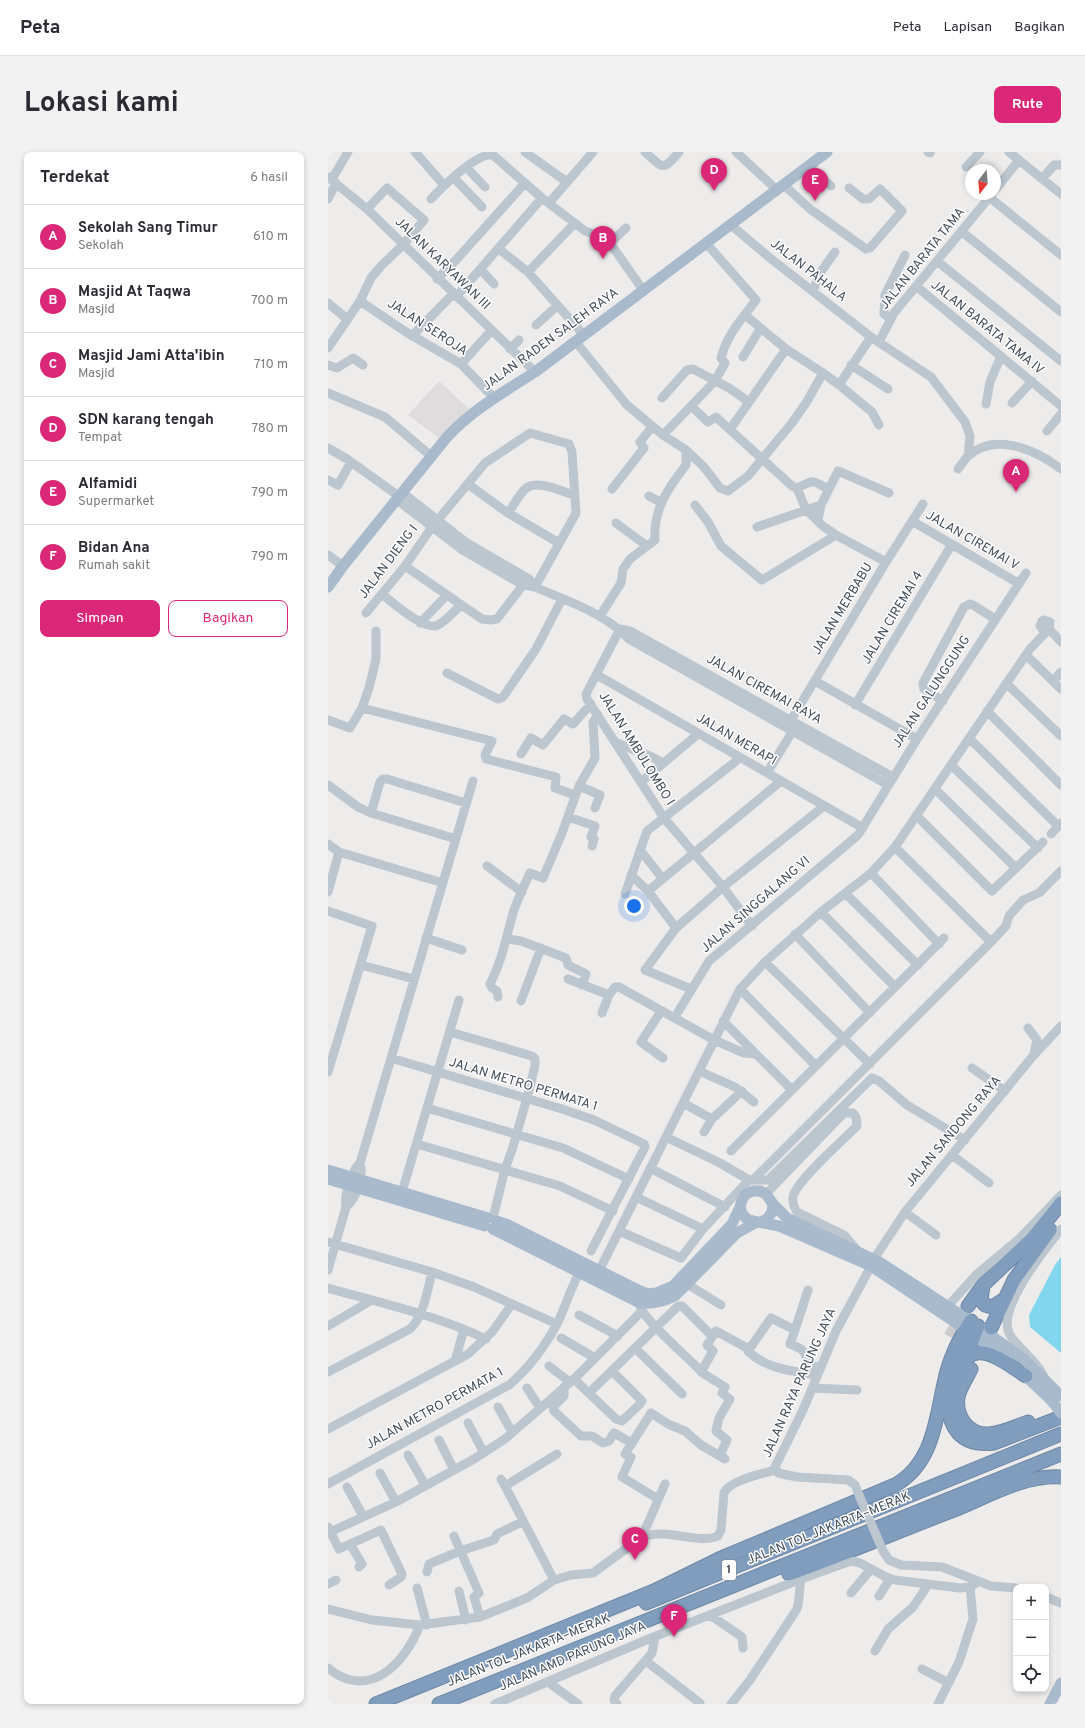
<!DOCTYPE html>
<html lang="id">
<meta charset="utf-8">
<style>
:root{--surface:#fff;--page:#f2f2f3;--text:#2b2b33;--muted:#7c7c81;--line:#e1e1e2;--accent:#db2777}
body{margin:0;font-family:Overpass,sans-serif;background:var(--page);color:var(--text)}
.controls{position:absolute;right:12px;bottom:12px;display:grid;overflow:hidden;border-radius:8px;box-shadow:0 2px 6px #0003}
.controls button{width:36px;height:36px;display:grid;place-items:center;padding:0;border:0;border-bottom:1px solid var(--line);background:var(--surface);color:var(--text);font:20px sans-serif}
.compass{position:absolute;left:637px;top:12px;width:36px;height:36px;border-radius:50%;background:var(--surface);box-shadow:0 2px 6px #0003;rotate:196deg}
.you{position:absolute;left:306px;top:754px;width:14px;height:14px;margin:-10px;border:3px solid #fff;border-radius:50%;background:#1a73e8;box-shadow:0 0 0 6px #1a73e833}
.badge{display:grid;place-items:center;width:26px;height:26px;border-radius:50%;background:var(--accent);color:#fff;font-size:13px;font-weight:700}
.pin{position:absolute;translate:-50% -33px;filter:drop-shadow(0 1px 2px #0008)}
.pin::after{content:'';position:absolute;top:21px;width:14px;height:12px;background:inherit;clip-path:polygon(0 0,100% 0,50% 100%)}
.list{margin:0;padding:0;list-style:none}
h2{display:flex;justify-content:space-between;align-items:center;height:52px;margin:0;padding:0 16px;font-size:17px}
h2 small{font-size:13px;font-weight:400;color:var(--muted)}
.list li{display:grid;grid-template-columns:26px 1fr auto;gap:12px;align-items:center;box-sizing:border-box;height:64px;padding:0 16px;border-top:1px solid var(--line)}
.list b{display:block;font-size:15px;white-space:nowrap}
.list p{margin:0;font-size:13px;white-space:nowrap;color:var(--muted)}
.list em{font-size:13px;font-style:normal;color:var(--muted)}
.actions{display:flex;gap:8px;padding:12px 16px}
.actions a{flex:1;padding:9px 0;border:1px solid var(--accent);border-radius:8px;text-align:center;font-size:14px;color:var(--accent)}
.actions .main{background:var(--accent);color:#fff}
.icon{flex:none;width:22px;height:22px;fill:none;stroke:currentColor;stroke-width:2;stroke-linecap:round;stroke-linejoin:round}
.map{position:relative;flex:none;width:733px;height:1552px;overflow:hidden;border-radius:8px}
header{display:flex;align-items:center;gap:24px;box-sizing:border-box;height:56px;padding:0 20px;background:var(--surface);border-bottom:1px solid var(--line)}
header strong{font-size:19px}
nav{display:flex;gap:22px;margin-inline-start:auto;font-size:14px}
.intro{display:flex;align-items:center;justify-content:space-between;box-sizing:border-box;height:96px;padding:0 24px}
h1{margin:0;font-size:28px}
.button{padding:10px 18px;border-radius:8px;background:var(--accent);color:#fff;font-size:14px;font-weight:700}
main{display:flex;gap:24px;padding:0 24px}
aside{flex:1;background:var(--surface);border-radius:8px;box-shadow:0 2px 6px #0003}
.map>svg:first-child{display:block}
.education{fill:#dfdcdd}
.water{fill:#82d6ed}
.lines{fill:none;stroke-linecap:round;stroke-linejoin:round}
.highway-tunnel{stroke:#ccccce;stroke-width:13;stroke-dasharray:13 6;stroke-linecap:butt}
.highway-casing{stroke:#6c88a8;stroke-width:15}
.minor{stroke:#bbc6cf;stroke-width:9}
.major{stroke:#a9bacc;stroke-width:11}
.highway{stroke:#819dbd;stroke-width:13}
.minor-bridge{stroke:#bbc6cf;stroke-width:9}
.major-bridge{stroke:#a9bacc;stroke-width:11}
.labels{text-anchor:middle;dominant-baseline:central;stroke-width:3;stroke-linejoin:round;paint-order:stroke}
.shield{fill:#fff;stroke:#7b838b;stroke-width:1}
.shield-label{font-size:12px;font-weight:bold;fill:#434e59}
.street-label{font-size:13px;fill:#434e59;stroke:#fff}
</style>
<header>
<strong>Peta</strong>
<nav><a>Peta</a><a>Lapisan</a><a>Bagikan</a></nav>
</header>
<div class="intro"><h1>Lokasi kami</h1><a class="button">Rute</a></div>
<main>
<aside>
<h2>Terdekat<small>6 hasil</small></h2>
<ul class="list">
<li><span class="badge">A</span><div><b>Sekolah Sang Timur</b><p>Sekolah</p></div><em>610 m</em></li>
<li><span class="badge">B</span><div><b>Masjid At Taqwa</b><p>Masjid</p></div><em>700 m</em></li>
<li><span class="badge">C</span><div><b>Masjid Jami Atta'ibin</b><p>Masjid</p></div><em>710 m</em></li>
<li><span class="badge">D</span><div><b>SDN karang tengah</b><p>Tempat</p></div><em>780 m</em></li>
<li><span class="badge">E</span><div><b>Alfamidi</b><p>Supermarket</p></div><em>790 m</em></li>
<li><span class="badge">F</span><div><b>Bidan Ana</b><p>Rumah sakit</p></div><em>790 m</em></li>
</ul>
<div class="actions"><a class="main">Simpan</a><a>Bagikan</a></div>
</aside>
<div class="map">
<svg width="733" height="1552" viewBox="0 0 733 1552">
<rect width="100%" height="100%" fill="#eeebeb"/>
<path class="education" d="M111,229L141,257L111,286L80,263Z"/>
<path class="water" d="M733,1105V1201L702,1175L701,1163L727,1113Z"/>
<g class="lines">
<path class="highway-tunnel" d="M622,1185L635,1162"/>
<g class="highway-casing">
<path id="highway" d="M655,1133L653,1148L657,1153L664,1155L675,1148
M640,1154L655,1133L704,1087L733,1051
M663,1176L686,1128L722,1078
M637,1207L650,1174
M643,1217C639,1226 632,1235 630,1245C627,1265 641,1283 661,1282C675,1281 688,1274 700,1270
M698,1224C685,1216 665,1199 649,1201C622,1204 596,1299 666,1291L733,1265
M461,1422C517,1402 571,1379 626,1358C661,1344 695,1323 733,1325
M318,1451L733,1282
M48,1552L326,1439L391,1407L567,1333C608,1310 608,1261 619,1219C624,1201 632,1185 643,1169
M111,1552C318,1468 526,1386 733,1302"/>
</g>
<path class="minor" d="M87,0L116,33
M197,0L239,30
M317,0C335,16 334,20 351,0
M408,0L449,38
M600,0L602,1
M681,0L733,42
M481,14L503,34
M138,15L157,35
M638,15L652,0
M0,25L39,57L207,220
M126,26L154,55
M4,27L20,0
M714,27L726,13H733
M456,33L482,57L538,97L542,96L574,59L552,37L541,47H535L521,36
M667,38L691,8
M661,45L733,103
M0,47L8,31
M103,47C113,36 149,0 165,3L214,46L257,79L274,85L282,91L315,138
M221,51L265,0
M403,73L442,106L543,185L603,225L637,270L642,284L640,304
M633,79L733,160
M282,91L298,76
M171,97L200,120L255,182
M609,109L733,209
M153,118L166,132
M200,120L247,71
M109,127L128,108L197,31
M588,134L733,254
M485,139L492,121L507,100
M128,145L214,46
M32,149L78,180L133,212L166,246
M0,151L19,167
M417,163L458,197L495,221L510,232L513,230L543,185
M563,167L556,162L557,143L577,103
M208,173L229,154
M84,184L125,142
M247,189L299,253L335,283L358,298L376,315L392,336L400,339L420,324L464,271L478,251L495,221
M551,190L566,161L664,42
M0,196L32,149L43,126L53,114L75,93L96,68L59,36L39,57
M182,197L191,188
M415,205L432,177
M133,212L163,179
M0,213L9,216L25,206L35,213
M523,213L560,237
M510,232L544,260L551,273
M0,241L57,265L103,304
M334,246L359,218L365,217L401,236L421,250
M684,251L704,229
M658,252L662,230L673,204
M363,254L380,270L388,265L464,334L469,336C487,328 482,327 500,337
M403,276L458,197
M719,279L733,262
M335,283L387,229L397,211L393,206C399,182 414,167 428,148L378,91
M0,296L19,307L72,345
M630,317C633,313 636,309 639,305C667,279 708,298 733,317
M0,328L10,333L23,310
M141,333L180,361L231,391
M469,336L478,358L495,374L508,383L558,410
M284,337L316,296L312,290L324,275
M75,341L139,391L201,427L207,435
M321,344L334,351
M69,348L133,397L195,433L207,435C239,449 277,461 301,487L560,633
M367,353L380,370L393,394L434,428L508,383
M180,361C185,354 190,345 196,338C207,326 233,339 246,343
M490,369L493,353L510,319L561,341
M584,369L690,431
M288,371L319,394
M429,375L493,353
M0,403L15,414
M77,414L154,467L163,468L169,467L195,433
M54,442C64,450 97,480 110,473C118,469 126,459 133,453
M38,461L77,414L104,375L157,311L202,281L241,292L244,300L248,361L207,435
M272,464L293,431L295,417L302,407L327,388C325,358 340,336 358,313V298
M92,471L119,443
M292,477L258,542L259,547L336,666L395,735L424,774
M292,477L302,479L565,625
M721,477L733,490
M698,503L733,537
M119,521L170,547L175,545L208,497L234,447
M269,523L535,676
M487,529L589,587
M725,529L733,520
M678,531L733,584
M615,549L596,537L595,531L636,455L642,452L645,453L667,467
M527,553L624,392
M34,556L164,589L157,603L158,607L228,625L227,636L247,643
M659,559L733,633
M0,568L22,576L34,556L41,536L48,507V479
M460,573L558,410L595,352
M641,586L730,674
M289,591L324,605L335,611
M193,602L203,586L215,593L236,567L245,572L263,552
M623,613L710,696
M439,621L464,580
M313,630L370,582
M0,633L30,655L43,661L128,687
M251,634L272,643L267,656
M607,637L688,716
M43,661L52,630L55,627H59L138,651
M589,664L664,739L715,690
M240,665L267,674L263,685L266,687L264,694
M723,682L733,671
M0,692L11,700L115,731
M567,695L663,790
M312,698L335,727
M159,714L194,740
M543,721L611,792
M303,723L320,739L348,776
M320,739L453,629
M0,740L11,700
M297,742L319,679L412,606
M518,742L590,813
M0,759L44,774L0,920
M493,760L567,835
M467,782L542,861
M98,786L134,798
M180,787L193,789L238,806L240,813L258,822L254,833
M437,810L542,912
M33,813L86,827
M240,827L281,843
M363,837L317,818L348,776L395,735L496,654
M412,837L488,914
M170,845L169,839L164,836L162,832C174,809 178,786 185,761C189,748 196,734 202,721L215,726L234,681L251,634L267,606L265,570L270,563
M193,849L213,796
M333,859L313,890L335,906
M350,860L381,809L530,683L589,587L698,421
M274,861L281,843L287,835H291L386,888L416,901L427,902
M395,869L464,938
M700,876L709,888L706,901
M122,880L204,904L207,907V914L199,946L184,998L177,1017L165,1066
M63,906L234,957L266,968L316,992L317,995L263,1099
M644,916L677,939
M371,919L407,935L426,950
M355,951L384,967
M99,956L235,996L301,1027
M376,980L384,967L414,939
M338,985L392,1011L421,1028
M89,992L232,1034L285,1059
M403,999L616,786
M624,1003L661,1031
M322,1016L397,1055
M427,1026L663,790L678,774L681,764L695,748L711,741L733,719
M74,1040L131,848
M438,1042L516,961H525L528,965L529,974C515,988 468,1029 465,1045C464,1051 466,1055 469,1060L516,1083L528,1097
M308,1045L375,1077
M18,1055C29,1046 36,1024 32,1011
M577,1060L608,1083
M291,1079L353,1106L375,1077L421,1028H440L544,926L551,929L579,953L637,988
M0,1090L104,1120L146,1135L229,1172
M546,1107L577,1060L705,904L733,874
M0,1118L18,1055C16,1042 23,1020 32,1011L145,629
M269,1123L412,837L437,810L493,760L543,721L567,695L702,497L721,477L722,470L716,468L714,469L712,474L716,479H719
M359,1132L393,1153
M0,1136C53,1151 107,1163 158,1187
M480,1138L467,1178L443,1166L420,1199C438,1217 464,1219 489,1223
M312,1154C317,1169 359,1205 372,1218
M620,1154L648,1123L691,1087L733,1043
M251,1163L290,1184
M0,1174L44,1148
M467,1178L462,1192C465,1193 470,1195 473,1197C483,1205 471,1209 492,1216
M233,1186L267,1206
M307,1196L354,1242
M127,1209L136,1177
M221,1214L242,1230
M0,1220L82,1177C96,1164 99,1139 104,1120
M715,1223C707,1206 691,1198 682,1183C667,1158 717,1097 733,1077
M246,1227L288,1267L294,1269L312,1252L314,1249L284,1219
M236,1235V1244L225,1255L226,1259L253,1284H264L275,1291L281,1289L286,1281L304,1291
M199,1236L212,1256
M484,1236L529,1238
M261,1241L350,1154H354L383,1183
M170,1255L184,1280
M140,1271L156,1301
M0,1277L140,1202L164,1180L184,1152
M111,1288L126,1318
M80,1303L97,1333
M392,1303L399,1288L388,1279L391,1266L402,1247L394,1241L397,1235L373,1220L385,1199L379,1193L388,1179L421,1197
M52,1321L68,1350
M173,1327L177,1334L229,1302
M0,1332L181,1233C200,1217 217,1194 229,1172C238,1153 244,1133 254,1115
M177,1334L226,1428
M19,1335L35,1364
M531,1343L527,1333L520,1328L469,1325L450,1321L447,1315L475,1258L508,1179L543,1114
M330,1347L294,1325L303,1305L297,1302L323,1261L340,1272L357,1279L373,1293L397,1307
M0,1375L11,1397L53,1378L74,1422L73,1425L61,1433
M2,1380L68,1350L146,1307L177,1287L246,1227L314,1159
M126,1384L151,1441L146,1445L152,1465
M314,1385L337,1332
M22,1392L34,1412L31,1415
M555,1399L561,1408L573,1413L614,1415L663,1434L688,1436
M99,1420L101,1412L132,1399L166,1388L169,1382L194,1370
M0,1432L8,1428
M89,1436L99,1473
M131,1439L138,1468
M523,1441L543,1417
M551,1444L562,1427
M718,1445L733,1451
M0,1457L44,1468L92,1473L152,1465L199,1446L226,1428L243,1423L265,1421L314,1385C340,1375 370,1393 390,1384L393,1378L396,1341C402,1328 434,1322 447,1318
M382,1463L414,1485L415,1496
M547,1499L560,1477L585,1455L600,1433
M318,1509L372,1551
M0,1516C41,1550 77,1511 92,1473
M594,1517L621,1531
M220,1530L250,1552
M167,1552L323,1486L473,1427L523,1409L532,1411L558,1425L567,1428L632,1436L642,1435L650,1430
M289,1552L286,1548L287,1544L324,1501L327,1485
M403,1552L422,1528L469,1457C472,1447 471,1438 473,1427
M610,1552L631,1510L645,1467L642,1435"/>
<path class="major" d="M0,435L15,414L119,285C144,258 176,240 207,220L499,0
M0,1018L160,1066
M0,1027L157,1074
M445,1052L459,1066L553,1111L650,1174L697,1208L733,1244
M168,1069L178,1072L312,1139L320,1142L328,1141L345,1134L404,1072L412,1055
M434,1070L440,1066L444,1060L445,1052L438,1042L432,1039H425L418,1042L414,1048L412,1055L414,1062L420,1068L451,1074L543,1114L646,1183L679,1208
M165,1077L312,1151C326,1152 336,1150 348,1143L409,1081L427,1071
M692,1219L723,1248
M722,1552L733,1531"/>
<use href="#highway" class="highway"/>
<path class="minor-bridge" d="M531,1343L555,1399"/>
<path class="major-bridge" d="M723,1248L733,1261"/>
</g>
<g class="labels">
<rect class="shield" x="394" y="1408" width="14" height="20" rx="3"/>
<g class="shield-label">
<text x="401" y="1418">1</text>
</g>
<g class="street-label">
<text transform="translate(595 107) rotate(-51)">JALAN BARATA TAMA</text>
<text transform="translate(114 112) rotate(44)">JALAN KARYAWAN III</text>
<text transform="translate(480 119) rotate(38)">JALAN PAHALA</text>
<text transform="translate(99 176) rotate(33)">JALAN SEROJA</text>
<text transform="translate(659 176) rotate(39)">JALAN BARATA TAMA IV</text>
<text transform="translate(223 188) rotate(-36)">JALAN RADEN SALEH RAYA</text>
<text transform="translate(644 389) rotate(30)">JALAN CIREMAI V</text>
<text transform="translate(61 410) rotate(-53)">JALAN DIENG I</text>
<text transform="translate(515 457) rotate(-59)">JALAN MERBABU</text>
<text transform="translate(565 466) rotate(-59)">JALAN CIREMAI 4</text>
<text transform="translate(436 538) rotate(29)">JALAN CIREMAI RAYA</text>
<text transform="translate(604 540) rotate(-57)">JALAN GALUNGGUNG</text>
<text transform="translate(408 588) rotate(30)">JALAN MERAPI</text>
<text transform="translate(308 597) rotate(58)">JALAN AMBULOMBO I</text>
<text transform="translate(428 753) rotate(-41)">JALAN SINGGALANG VI</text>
<text transform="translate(195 933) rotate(17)">JALAN METRO PERMATA 1</text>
<text transform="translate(626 980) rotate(-50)">JALAN SANDONG RAYA</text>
<text transform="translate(472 1231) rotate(-66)">JALAN RAYA PARUNG JAYA</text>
<text transform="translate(107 1257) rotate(-29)">JALAN METRO PERMATA 1</text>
<text transform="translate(501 1377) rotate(-22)">JALAN TOL JAKARTA–MERAK</text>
<text transform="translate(201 1499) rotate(-22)">JALAN TOL JAKARTA–MERAK</text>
<text transform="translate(245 1505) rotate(-23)">JALAN AMD PARUNG JAYA</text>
</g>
</g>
</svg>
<div class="controls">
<button>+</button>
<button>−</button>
<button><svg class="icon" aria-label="locate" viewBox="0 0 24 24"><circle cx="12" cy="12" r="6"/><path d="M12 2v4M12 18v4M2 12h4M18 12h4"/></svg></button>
</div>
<svg class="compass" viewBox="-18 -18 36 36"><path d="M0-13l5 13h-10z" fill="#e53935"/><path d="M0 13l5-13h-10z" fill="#7c7c81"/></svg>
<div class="you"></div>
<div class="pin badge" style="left:688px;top:340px">A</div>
<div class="pin badge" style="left:275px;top:107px">B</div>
<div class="pin badge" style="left:307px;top:1408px">C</div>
<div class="pin badge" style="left:386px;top:39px">D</div>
<div class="pin badge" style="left:487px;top:49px">E</div>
<div class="pin badge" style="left:346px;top:1485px">F</div>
</div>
</main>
